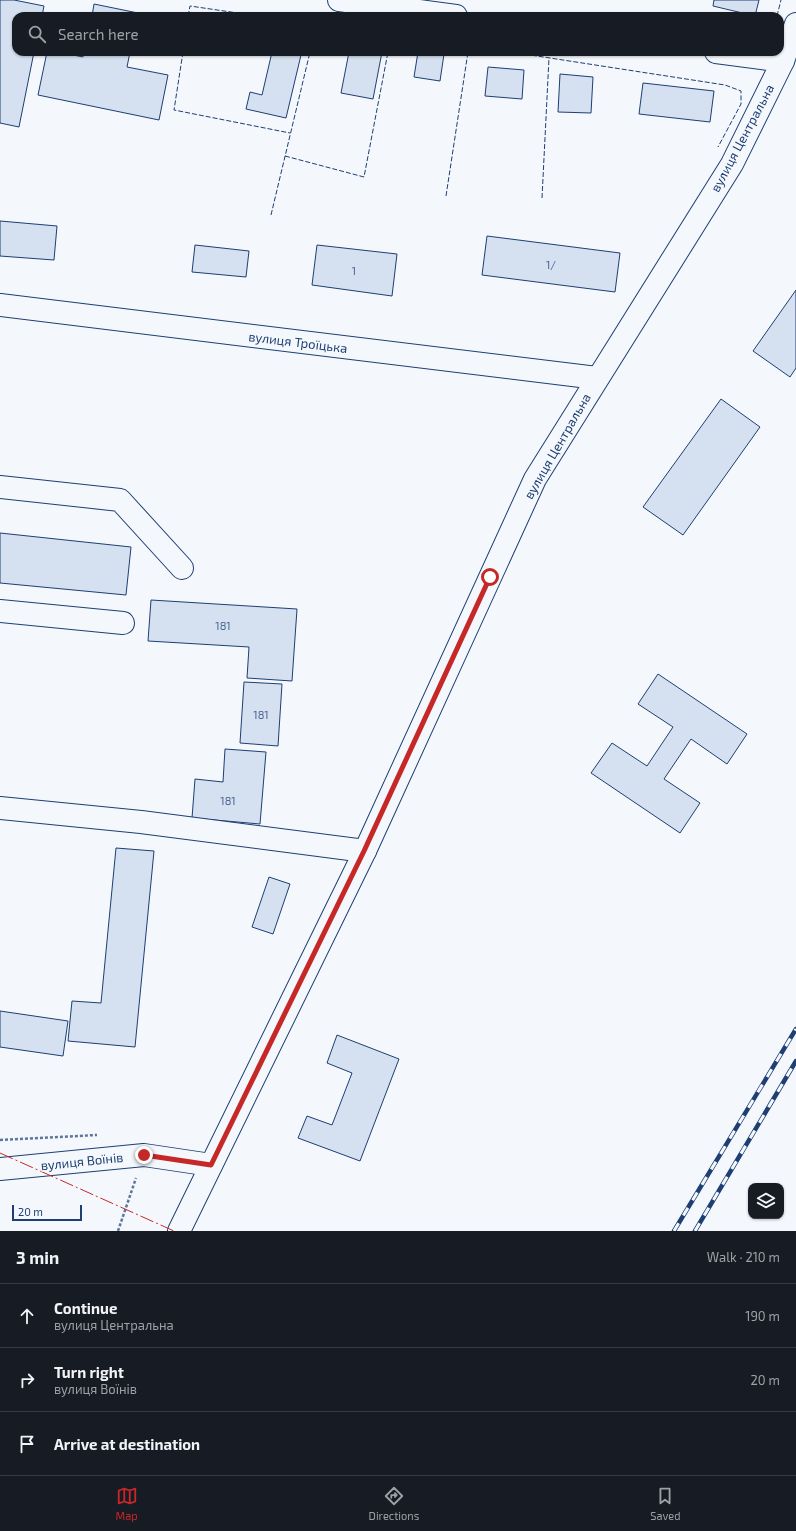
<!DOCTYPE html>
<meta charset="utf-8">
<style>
:root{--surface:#171b24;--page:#242831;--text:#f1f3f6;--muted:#9ea1a6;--line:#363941;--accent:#c62828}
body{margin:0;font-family:"Exo 2",sans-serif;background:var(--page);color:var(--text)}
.controls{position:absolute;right:12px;bottom:12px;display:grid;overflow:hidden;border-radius:8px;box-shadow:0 1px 3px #0004}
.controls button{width:36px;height:36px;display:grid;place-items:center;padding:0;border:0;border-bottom:1px solid var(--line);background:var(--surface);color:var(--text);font:20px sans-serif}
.scale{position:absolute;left:12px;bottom:10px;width:70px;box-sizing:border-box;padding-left:4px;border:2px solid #1d3f73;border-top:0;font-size:11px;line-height:14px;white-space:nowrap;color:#1d3f73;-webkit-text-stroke:3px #f4f7fb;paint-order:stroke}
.stop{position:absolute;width:12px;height:12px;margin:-9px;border:3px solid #c62828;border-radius:50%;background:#fff}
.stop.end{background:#c62828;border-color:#fff;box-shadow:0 1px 4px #0008}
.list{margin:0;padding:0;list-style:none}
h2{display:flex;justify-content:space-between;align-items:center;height:52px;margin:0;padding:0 16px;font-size:17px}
h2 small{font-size:13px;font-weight:400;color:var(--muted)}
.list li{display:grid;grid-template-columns:26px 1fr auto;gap:12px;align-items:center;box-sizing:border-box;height:64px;padding:0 16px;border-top:1px solid var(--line)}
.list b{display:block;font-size:15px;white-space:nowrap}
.list p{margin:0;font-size:13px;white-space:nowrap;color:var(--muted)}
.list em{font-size:13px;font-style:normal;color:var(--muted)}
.icon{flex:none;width:22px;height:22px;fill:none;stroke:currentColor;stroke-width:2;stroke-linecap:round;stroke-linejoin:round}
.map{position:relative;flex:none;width:796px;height:1231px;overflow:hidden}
.search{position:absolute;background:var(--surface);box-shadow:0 1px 3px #0004;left:12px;right:12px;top:12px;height:44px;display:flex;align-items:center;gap:10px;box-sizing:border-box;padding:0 14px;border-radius:12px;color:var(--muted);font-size:15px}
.sheet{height:244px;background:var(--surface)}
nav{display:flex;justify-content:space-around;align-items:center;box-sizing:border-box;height:56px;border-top:1px solid var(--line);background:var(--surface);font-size:11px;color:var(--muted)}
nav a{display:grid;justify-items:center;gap:2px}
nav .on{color:var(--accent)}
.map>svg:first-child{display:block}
.building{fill:#d5e0f0;stroke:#1d3f73}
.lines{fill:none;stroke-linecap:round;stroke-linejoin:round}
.minor-casing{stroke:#1d3f73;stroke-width:24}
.major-casing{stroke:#1d3f73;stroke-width:24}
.path{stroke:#5e769c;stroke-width:2.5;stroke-dasharray:3 2;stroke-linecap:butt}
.minor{stroke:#f4f7fb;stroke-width:22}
.major{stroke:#f4f7fb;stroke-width:22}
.rail-casing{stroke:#1d3f73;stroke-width:4.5}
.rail{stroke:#f4f7fb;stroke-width:3;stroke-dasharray:9;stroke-linecap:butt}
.fence{stroke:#1d3f73;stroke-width:1;stroke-dasharray:5 2;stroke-linecap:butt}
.power{stroke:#c62828;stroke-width:1;stroke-dasharray:14 3 2 3;stroke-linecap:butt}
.route{stroke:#c62828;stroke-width:5}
.labels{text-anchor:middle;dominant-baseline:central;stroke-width:3;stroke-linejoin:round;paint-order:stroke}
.number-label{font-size:11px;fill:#4b6792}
.street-label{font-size:13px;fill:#1d3f73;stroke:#f4f7fb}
</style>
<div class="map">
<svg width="796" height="1231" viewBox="0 0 796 1231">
<rect width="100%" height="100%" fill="#f4f7fb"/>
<path class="building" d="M0,0H14L44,6L42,16H16V52H34L19,127L0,123Z
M714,0H759L755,16L713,6Z
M94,4L138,13V16H92Z
M47,52H59L83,57L84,52H130L127,67L168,75L159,120L38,95Z
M272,52H289L301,55L286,118L246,109L250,92L262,95Z
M349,52H382L373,99L341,93Z
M418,52L444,54L440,81L414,77Z
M488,67L524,70L522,99L485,96Z
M560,74L593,77L591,113L558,112Z
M643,83L714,91L710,122L639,114Z
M0,221L57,226L54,260L0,256Z
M487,236L620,253L615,292L482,275Z
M195,245L249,251L246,277L192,272Z
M317,245L397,254L392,296L312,285Z
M796,290V368L790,377L753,351Z
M721,399L760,427L683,535L643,507Z
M0,533L131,547L126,595L0,583Z
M151,600L297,609L292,681L247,678L249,647L148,641Z
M658,674L747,734L727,764L691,739L664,779L700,803L680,833L591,773L612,743L647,766L673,727L638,704Z
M244,682L282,684L278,746L240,743Z
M225,749L266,752L260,824L192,818L195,779L223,782Z
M116,848L154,851L135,1047L68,1041L72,1001L101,1003Z
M269,877L290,884L273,934L252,927Z
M0,1011L68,1021L63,1056L0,1047Z
M337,1035L399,1059L360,1161L298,1138L307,1116L332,1125L352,1073L327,1063Z"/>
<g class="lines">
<g class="minor-casing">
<path id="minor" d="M339,0L456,16
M716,52L783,61
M0,305L597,378
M0,487L120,500L182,568
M0,611L123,623
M0,808L141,822L365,851
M0,1169L144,1155L211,1165"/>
</g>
<g class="major-casing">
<path id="major" d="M179,1231L365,851L535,479L732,164L783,61L796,24"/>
</g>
<path class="path" d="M0,1140L97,1135
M118,1231L136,1178"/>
<use href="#minor" class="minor"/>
<use href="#major" class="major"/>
<g class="rail-casing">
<path id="rail" d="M674,1231L796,1029
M695,1231L796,1061"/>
</g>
<use href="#rail" class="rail"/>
<path class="fence" d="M188,16L190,6L258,16
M777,16L781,0
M183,52L174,110L290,133
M511,52L725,85L741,91V104L718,147
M285,156L364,177L388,52
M446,196L468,52
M542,198L549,58
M271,215L310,52"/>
<path class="power" d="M0,1153L174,1231"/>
</g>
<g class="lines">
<path class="route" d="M144,1155L211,1165L364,851L490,577"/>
</g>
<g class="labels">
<g class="number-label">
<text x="551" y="264">1/</text>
<text x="354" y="270">1</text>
<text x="223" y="625">181</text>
<text x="261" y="714">181</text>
<text x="228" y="800">181</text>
</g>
<g class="street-label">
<text transform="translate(742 138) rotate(-62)">вулиця Центральна</text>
<text transform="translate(298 342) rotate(7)">вулиця Троїцька</text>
<text transform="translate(557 446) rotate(-60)">вулиця Центральна</text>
<text transform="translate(82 1161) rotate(-6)">вулиця Воїнів</text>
</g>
</g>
</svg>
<div class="controls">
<button><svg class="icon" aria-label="layers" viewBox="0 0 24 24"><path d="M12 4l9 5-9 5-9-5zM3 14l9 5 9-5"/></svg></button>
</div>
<div class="scale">20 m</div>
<div class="stop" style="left:490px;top:577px"></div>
<div class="stop end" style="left:144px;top:1155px"></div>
<div class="search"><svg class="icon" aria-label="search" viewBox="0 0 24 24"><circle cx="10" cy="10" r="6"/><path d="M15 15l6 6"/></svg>Search here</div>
</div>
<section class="sheet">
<h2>3 min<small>Walk · 210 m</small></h2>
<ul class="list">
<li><svg class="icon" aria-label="ahead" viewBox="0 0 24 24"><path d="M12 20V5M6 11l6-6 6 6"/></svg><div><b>Continue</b><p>вулиця Центральна</p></div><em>190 m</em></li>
<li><svg class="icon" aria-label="right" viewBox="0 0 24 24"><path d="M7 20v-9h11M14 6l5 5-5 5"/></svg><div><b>Turn right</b><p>вулиця Воїнів</p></div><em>20 m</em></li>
<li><svg class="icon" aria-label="arrive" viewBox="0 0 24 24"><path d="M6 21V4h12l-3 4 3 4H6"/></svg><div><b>Arrive at destination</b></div></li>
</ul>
</section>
<nav>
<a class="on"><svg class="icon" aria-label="map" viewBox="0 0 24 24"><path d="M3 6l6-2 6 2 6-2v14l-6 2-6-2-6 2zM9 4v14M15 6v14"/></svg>Map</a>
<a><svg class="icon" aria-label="directions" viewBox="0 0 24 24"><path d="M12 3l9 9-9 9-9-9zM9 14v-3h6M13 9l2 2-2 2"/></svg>Directions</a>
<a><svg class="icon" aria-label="saved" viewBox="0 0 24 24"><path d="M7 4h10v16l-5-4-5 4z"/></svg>Saved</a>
</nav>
